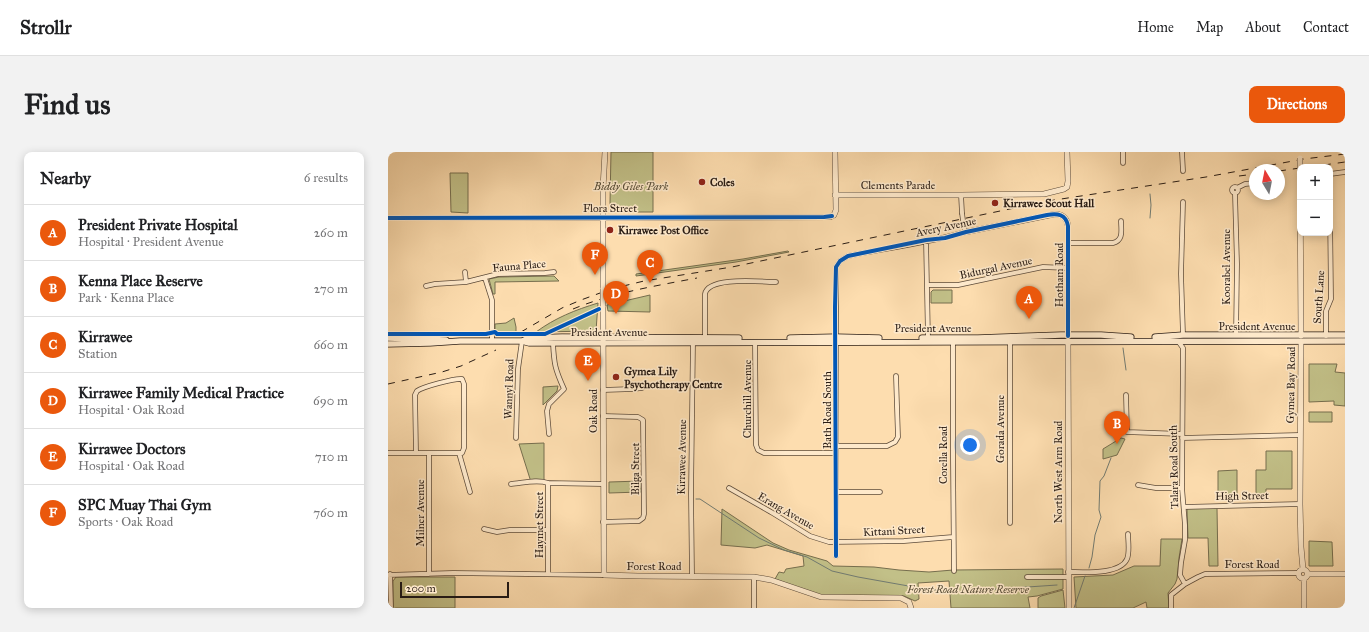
<!DOCTYPE html>
<meta charset="utf-8">
<style>
:root{--surface:#fff;--page:#f2f2f2;--text:#202124;--muted:#757577;--line:#e0e0e0;--accent:#ea580c}
body{margin:0;font-family:"IM FELL Great Primer",serif;background:var(--page);color:var(--text)}
.controls{position:absolute;right:12px;top:12px;display:grid;overflow:hidden;border-radius:8px;box-shadow:0 2px 10px #0003}
.controls button{width:36px;height:36px;display:grid;place-items:center;padding:0;border:0;border-bottom:1px solid var(--line);background:var(--surface);color:var(--text);font:20px sans-serif}
.compass{position:absolute;left:861px;top:12px;width:36px;height:36px;border-radius:50%;background:var(--surface);box-shadow:0 2px 10px #0003;rotate:350deg}
.scale{position:absolute;left:12px;bottom:10px;width:109px;box-sizing:border-box;padding-left:4px;border:2px solid #291c14;border-top:0;font-size:11px;line-height:14px;white-space:nowrap;color:#291c14;-webkit-text-stroke:3px #fee9cb;paint-order:stroke}
.you{position:absolute;left:582px;top:293px;width:14px;height:14px;margin:-10px;border:3px solid #fff;border-radius:50%;background:#1a73e8;box-shadow:0 0 0 6px #1a73e833}
.badge{display:grid;place-items:center;width:26px;height:26px;border-radius:50%;background:var(--accent);color:#fff;font-size:13px;font-weight:700}
.pin{position:absolute;translate:-50% -33px;filter:drop-shadow(0 1px 2px #0008)}
.pin::after{content:'';position:absolute;top:21px;width:14px;height:12px;background:inherit;clip-path:polygon(0 0,100% 0,50% 100%)}
.list{margin:0;padding:0;list-style:none}
h2{display:flex;justify-content:space-between;align-items:center;height:52px;margin:0;padding:0 16px;font-size:17px}
h2 small{font-size:13px;font-weight:400;color:var(--muted)}
.list li{display:grid;grid-template-columns:26px 1fr auto;gap:12px;align-items:center;box-sizing:border-box;height:56px;padding:0 16px;border-top:1px solid var(--line)}
.list b{display:block;font-size:15px;white-space:nowrap}
.list p{margin:0;font-size:13px;white-space:nowrap;color:var(--muted)}
.list em{font-size:13px;font-style:normal;color:var(--muted)}
.map{position:relative;flex:none;width:957px;height:456px;overflow:hidden;border-radius:8px}
header{display:flex;align-items:center;gap:24px;box-sizing:border-box;height:56px;padding:0 20px;background:var(--surface);border-bottom:1px solid var(--line)}
header strong{font-size:19px}
nav{display:flex;gap:22px;margin-inline-start:auto;font-size:14px}
.intro{display:flex;align-items:center;justify-content:space-between;box-sizing:border-box;height:96px;padding:0 24px}
h1{margin:0;font-size:28px}
.button{padding:10px 18px;border-radius:8px;background:var(--accent);color:#fff;font-size:14px;font-weight:700}
main{display:flex;gap:24px;padding:0 24px}
aside{flex:1;background:var(--surface);border-radius:8px;box-shadow:0 2px 10px #0003}
.map>svg:first-child{display:block}
.green{fill:#c2c088;stroke:#766e4e}
.lines{fill:none;stroke-linecap:round;stroke-linejoin:round}
.stream{stroke:#717b72;stroke-width:1}
.minor-casing{stroke:#5e4c3b;stroke-width:5.5}
.tertiary-casing{stroke:#5e4c3b;stroke-width:6}
.secondary-casing{stroke:#291c14;stroke-width:7}
.minor{stroke:#fee9cb;stroke-width:4}
.tertiary{stroke:#fee9cb;stroke-width:5}
.secondary{stroke:#fee9cb;stroke-width:5.5}
.rail{stroke:#291c14;stroke-width:1;stroke-dasharray:7 7;stroke-linecap:butt}
.minor-bridge-casing{stroke:#5e4c3b;stroke-width:5.5;stroke-linecap:butt}
.tertiary-bridge-casing{stroke:#5e4c3b;stroke-width:6;stroke-linecap:butt}
.minor-bridge{stroke:#fee9cb;stroke-width:4}
.tertiary-bridge{stroke:#fee9cb;stroke-width:5}
.cycleway-casing{stroke:#fee9cb;stroke-width:6}
.cycleway{stroke:#0057b8;stroke-width:4}
.poi-dot{fill:#8f2418;stroke:#fee9cb;stroke-width:1.5}
.labels{text-anchor:middle;dominant-baseline:central;stroke-width:3;stroke-linejoin:round;paint-order:stroke}
.poi-label{font-size:11px;font-weight:bold;fill:#291c14;stroke:#fee9cb;text-anchor:start}
.street-label{font-size:11px;fill:#291c14;stroke:#fee9cb}
.park-label{font-size:11px;font-style:italic;fill:#574d37;stroke:#fee9cb}
</style>
<header>
<strong>Strollr</strong>
<nav><a>Home</a><a>Map</a><a>About</a><a>Contact</a></nav>
</header>
<div class="intro"><h1>Find us</h1><a class="button">Directions</a></div>
<main>
<aside>
<h2>Nearby<small>6 results</small></h2>
<ul class="list">
<li><span class="badge">A</span><div><b>President Private Hospital</b><p>Hospital · President Avenue</p></div><em>260 m</em></li>
<li><span class="badge">B</span><div><b>Kenna Place Reserve</b><p>Park · Kenna Place</p></div><em>270 m</em></li>
<li><span class="badge">C</span><div><b>Kirrawee</b><p>Station</p></div><em>660 m</em></li>
<li><span class="badge">D</span><div><b>Kirrawee Family Medical Practice</b><p>Hospital · Oak Road</p></div><em>690 m</em></li>
<li><span class="badge">E</span><div><b>Kirrawee Doctors</b><p>Hospital · Oak Road</p></div><em>710 m</em></li>
<li><span class="badge">F</span><div><b>SPC Muay Thai Gym</b><p>Sports · Oak Road</p></div><em>760 m</em></li>
</ul>
</aside>
<div class="map">
<svg width="957" height="456" viewBox="0 0 957 456">
<rect width="100%" height="100%" fill="#fdddaf"/>
<filter id="stains"><feTurbulence type="fractalNoise" baseFrequency=".005" numOctaves="4"/><feColorMatrix values="0 0 0 0 .2 0 0 0 0 .09 0 0 0 0 .02 0 0 0 .5 -.17"/></filter>
<radialGradient id="worn" r=".72"><stop offset=".6" stop-color="#630" stop-opacity="0"/><stop offset="1" stop-color="#630" stop-opacity=".3"/></radialGradient>
<path class="green" d="M223,0H265V60H232L223,56L222,51Z
M62,21H80V61L63,60Z
M400,99L401,100L348,110L248,124V122L355,107Z
M166,124L171,129L107,130V142H105L101,127L111,125Z
M545,138H564V151H543V140Z
M262,143V160L220,159L219,153Z
M210,151L208,179L148,180C167,166 187,158 210,151Z
M126,166L128,175V180L107,181V172L118,171Z
M921,212H949L947,220L957,221V254L946,253V249L921,250Z
M170,234L169,239L155,253V235Z
M921,260H944V270H921Z
M733,286L737,287L729,303L715,307V297Z
M156,291V330H143L131,292Z
M878,299H904V337H878V347H868V318H878Z
M849,318V347H830V319Z
M253,329V340L221,341V330Z
M800,356H829L830,414H821L820,386H800L799,357Z
M334,357L385,391L401,398L439,409L445,414L486,415L511,418L541,420L565,418L675,417V437L649,444L640,445L642,456H563L561,429L530,431L531,447L527,449L516,444H433L387,427L391,420L396,421L398,417L416,414L415,404L379,393L367,396L333,393Z
M773,387H794L791,406L789,427L787,432L780,441L781,456H759L758,450L745,456H688L686,425L725,423L746,414H772Z
M921,389L944,390L945,414H921Z
M8,425H67V456H5V429Z
M675,438L677,456H650V446L653,444Z"/>
<g class="lines">
<path class="stream" d="M762,42L763,53L762,66
M735,196L738,218
M308,347H312L371,386L396,398L419,405L444,419L470,425L526,435
M701,416L704,405L707,383L713,365L711,358L712,329L716,324L723,306
M529,436L566,440L669,433
M686,456L697,424"/>
<g class="minor-casing">
<path id="minor" d="M735,0V11
M794,0L795,19
M942,22L957,20
M844 38a3 3 0 1 1 6 0a3 3 0 1 1-6 0Z
M849,36L857,32L867,31
M847,42L849,112L848,183
M573,43L574,61
M0,66H215
M538,88L540,186
M680,91H725C736,88 733,78 733,69
M77,120L78,130
M97,126L104,148V189
M539,133H570L655,115L680,116
M38,134L47,132L78,130L110,122L157,121L166,120
M795,183L793,122L795,50
M938,184V159L943,147L942,60
M317,188V142C320,124 374,130 388,130
M790,189L795,196L794,336L797,373V388L793,411L792,423L797,432
M367,190L368,293L370,298L376,301H448
M565,191V307L566,419
M215,238L244,237L254,236
M738,243L739,280L794,282
M161,282L159,259L161,252L176,237C167,217 166,212 165,191
M128,286L130,217L134,189
M794,286L912,283
M448,294H499L507,290L510,285L508,224
M0,301H74L76,296V232L74,227C67,226 34,235 29,239L27,243L28,301
M41,301V422
M71,301L82,340
M123,332C135,331 149,327 160,331
M750,333L768,336H794
M341,336L383,360L422,384L441,390L516,389L565,385
M448,340H492
M796,355L912,352
M215,370L251,369L255,366L256,362L255,268L250,265L215,264
M622,371V189
M96,377L109,380L122,378H160
M448,404V115L452,109L460,104C499,96 539,91 578,80L577,78
M680,420C696,420 732,423 739,407C742,400 740,389 740,382
M2,422L3,456
M160,422V331L215,332
M0,423L65,421L216,423
M304,424L303,342L305,189
M639,425H680
M366,456V425
M783,456V443L797,432L810,425L817,422L911,421"/>
</g>
<g class="tertiary-casing">
<path id="tertiary" d="M912,19L913,184
M447,43H573L656,42L676,37L679,35L680,29L679,0
M215,66L442,65L446,63L448,58L447,0
M578,80L667,62C674,62 679,66 680,74V184
M215,137V36L217,0
M215,154L216,423L250,424L366,425L383,428L433,445L513,446L521,450L523,456
M680,189L681,456
M913,190L912,352L913,395L915,417
M910.5 422a4.5 4.5 0 1 1 9 0a4.5 4.5 0 1 1-9 0Z
M920,422H957
M916,456V426"/>
</g>
<g class="secondary-casing">
<path id="secondary" d="M767,185L795,183H957
M0,186L58,188
M402,186L448,185L491,186
M534,186H590L673,183H713L743,185
M134,189L141,186L174,185L351,186
M0,192L42,191L72,189H134L141,191L957,189"/>
</g>
<use href="#minor" class="minor"/>
<use href="#tertiary" class="tertiary"/>
<use href="#secondary" class="secondary"/>
<path class="rail" d="M922,15L957,10
M891,19L912,16
M851,24L867,22
M185,157C224,141 267,134 309,126
M133,180L174,156L193,148L223,137L256,129L344,115L660,49L818,25L916,7L957,2
M0,232L54,220L73,214L108,198"/>
<g class="minor-bridge-casing">
<path id="minor-bridge" d="M574,61L576,76"/>
</g>
<g class="tertiary-bridge-casing">
<path id="tertiary-bridge" d="M912,19V6
M215,137V154"/>
</g>
<use href="#minor-bridge" class="minor-bridge"/>
<use href="#tertiary-bridge" class="tertiary-bridge"/>
<g class="cycleway-casing">
<path id="cycleway" d="M0,66L436,65L444,64
M0,182H98L107,180L109,182H157L211,157
M448,404L447,155L448,115L452,109L460,104L538,88L557,86L578,80L659,63C669,61 678,62 680,74V184"/>
</g>
<use href="#cycleway" class="cycleway"/>
</g>
<g class="poi-dot">
<circle cx="314" cy="30" r="4"/>
<circle cx="607" cy="51" r="4"/>
<circle cx="222" cy="78" r="4"/>
<circle cx="228" cy="225" r="4"/>
</g>
<g class="labels">
<g class="poi-label">
<text x="322" y="30">Coles</text>
<text x="615" y="51">Kirrawee Scout Hall</text>
<text x="230" y="78">Kirrawee Post Office</text>
<text x="236" y="219">Gymea Lily<tspan x="236" dy="13">Psychotherapy Centre</tspan></text>
</g>
<g class="street-label">
<text x="510" y="33">Clements Parade</text>
<text x="222" y="56">Flora Street</text>
<text transform="translate(558 75) rotate(-12)">Avery Avenue</text>
<text transform="translate(131 114) rotate(-5)">Fauna Place</text>
<text transform="translate(838 115) rotate(-90)">Koorabel Avenue</text>
<text transform="translate(608 116) rotate(-12)">Bidurgal Avenue</text>
<text transform="translate(671 123) rotate(-90)">Hotham Road</text>
<text transform="translate(931 145) rotate(-86)">South Lane</text>
<text x="869" y="174">President Avenue</text>
<text x="545" y="176">President Avenue</text>
<text x="221" y="180">President Avenue</text>
<text transform="translate(903 233) rotate(-89)">Gymea Bay Road</text>
<text transform="translate(121 237) rotate(-88)">Wannyl Road</text>
<text transform="translate(359 247) rotate(-90)">Churchill Avenue</text>
<text transform="translate(439 258) rotate(-90)">Bath Road South</text>
<text transform="translate(205 259) rotate(-90)">Oak Road</text>
<text transform="translate(612 277) rotate(-90)">Gorada Avenue</text>
<text transform="translate(555 303) rotate(-90)">Corella Road</text>
<text transform="translate(294 305) rotate(-89)">Kirrawee Avenue</text>
<text transform="translate(786 315) rotate(-91)">Talara Road South</text>
<text transform="translate(247 317) rotate(-90)">Bilga Street</text>
<text transform="translate(670 320) rotate(-90)">North West Arm Road</text>
<text transform="translate(854 344) rotate(-1)">High Street</text>
<text transform="translate(398 359) rotate(30)">Erang Avenue</text>
<text transform="translate(32 361) rotate(-90)">Milner Avenue</text>
<text transform="translate(151 373) rotate(-90)">Haymet Street</text>
<text transform="translate(506 379) rotate(-3)">Kittani Street</text>
<text x="864" y="412">Forest Road</text>
<text x="266" y="414">Forest Road</text>
</g>
<g class="park-label">
<text x="243" y="34">Biddy Giles Park</text>
<text x="580" y="437">Forest Road Nature Reserve</text>
</g>
</g>
<rect width="100%" height="100%" filter="url(#stains)"/>
<rect width="100%" height="100%" fill="url(#worn)"/>
</svg>
<div class="controls">
<button>+</button>
<button>−</button>
</div>
<svg class="compass" viewBox="-18 -18 36 36"><path d="M0-13l5 13h-10z" fill="#e53935"/><path d="M0 13l5-13h-10z" fill="#757577"/></svg>
<div class="scale">200 m</div>
<div class="you"></div>
<div class="pin badge" style="left:641px;top:167px">A</div>
<div class="pin badge" style="left:729px;top:292px">B</div>
<div class="pin badge" style="left:262px;top:131px">C</div>
<div class="pin badge" style="left:228px;top:162px">D</div>
<div class="pin badge" style="left:200px;top:229px">E</div>
<div class="pin badge" style="left:207px;top:123px">F</div>
</div>
</main>
